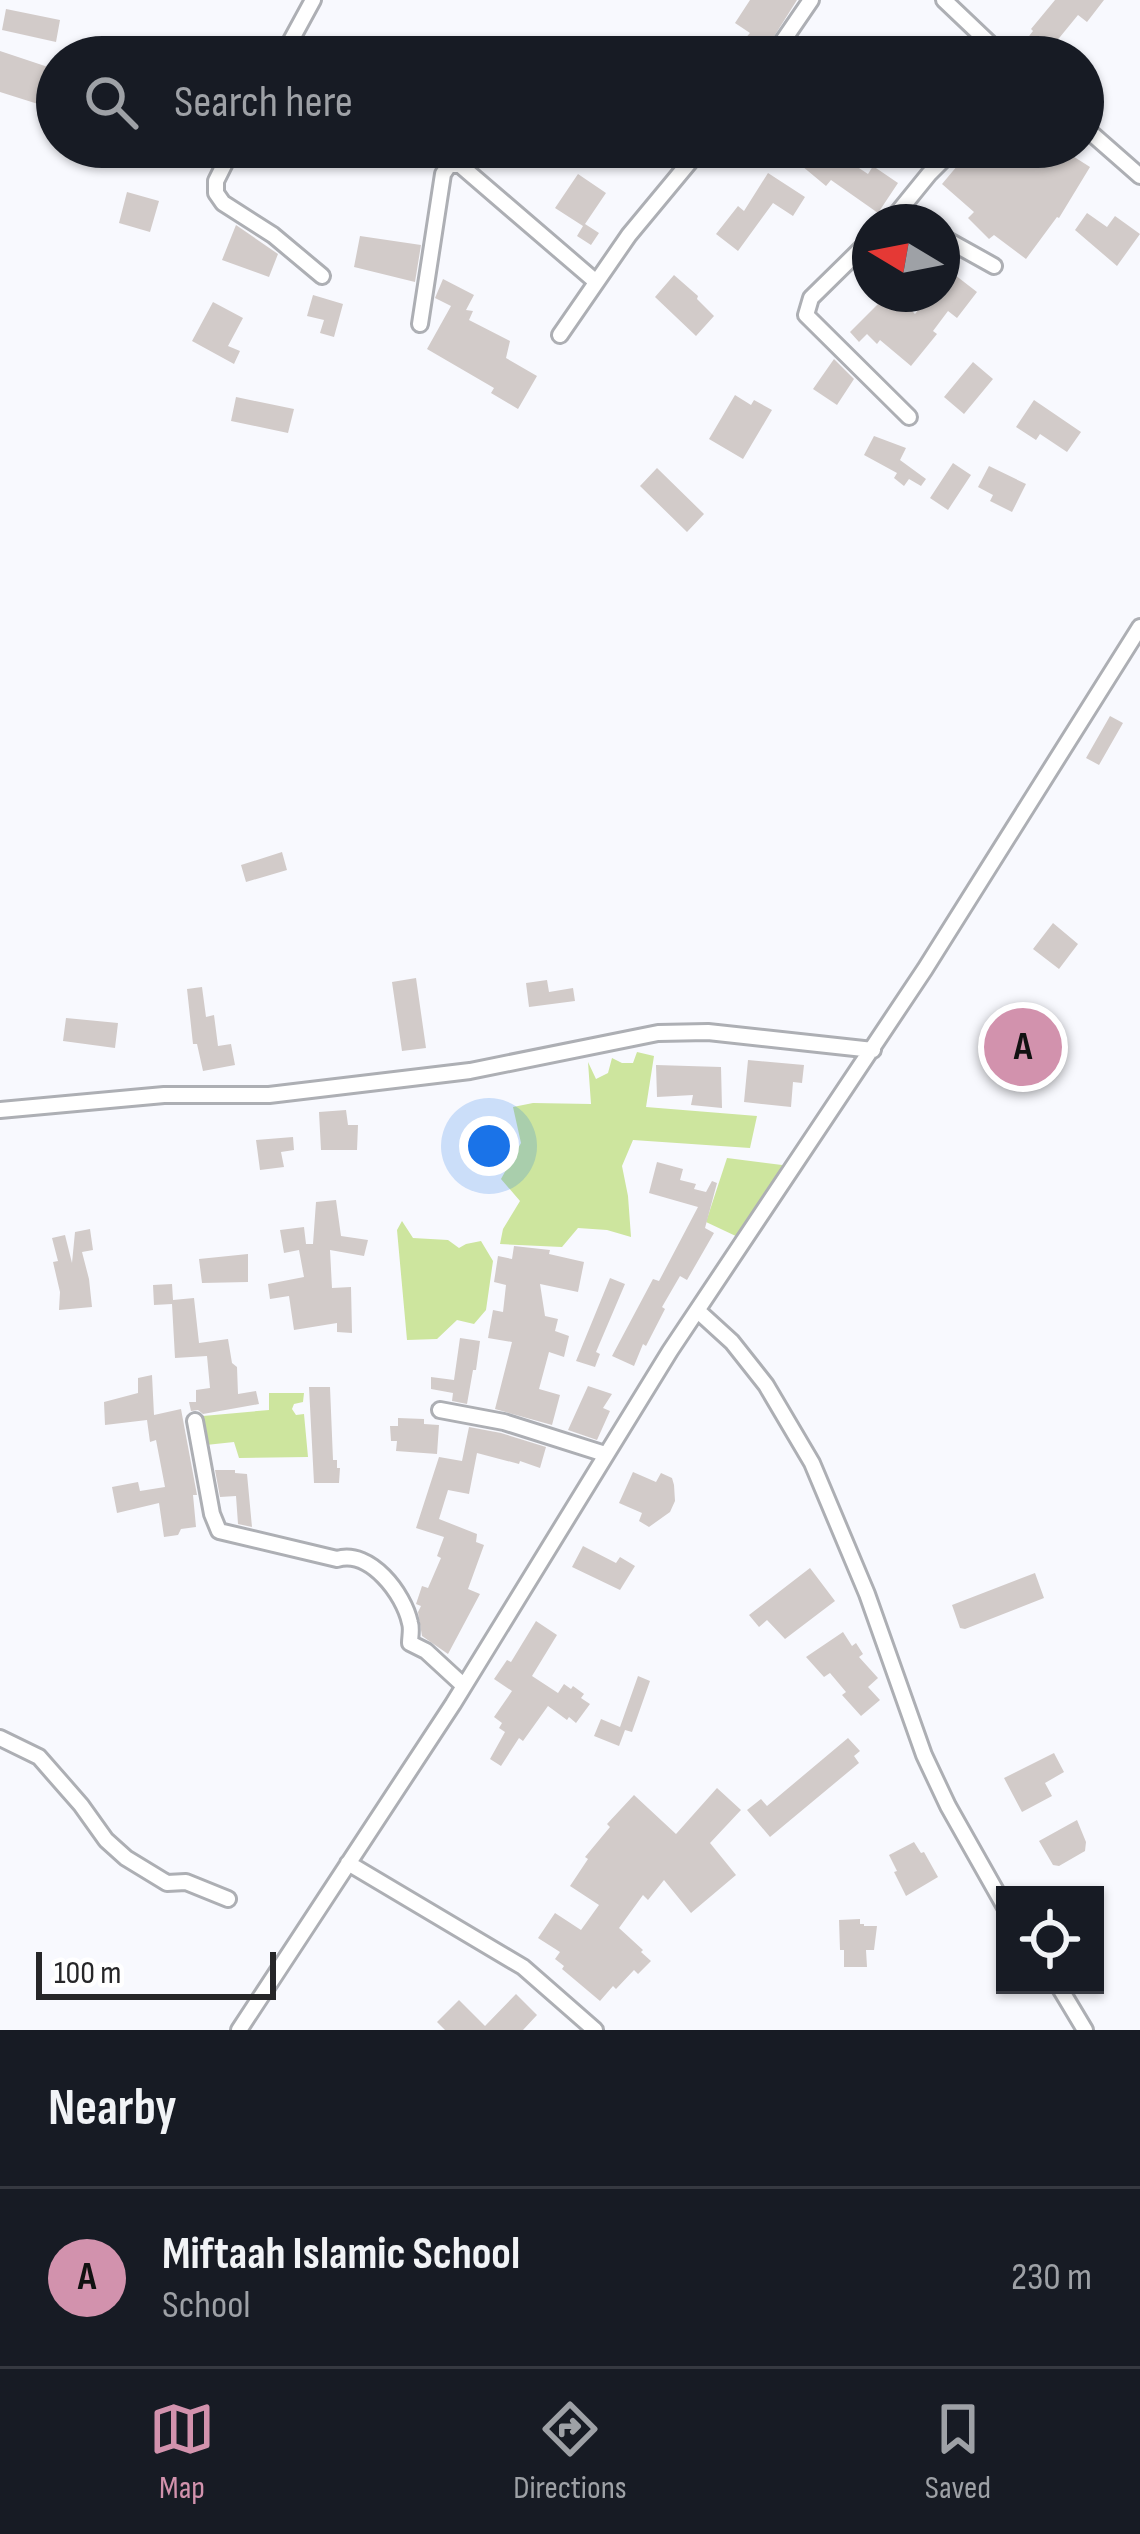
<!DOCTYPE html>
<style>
:root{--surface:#171b24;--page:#20242c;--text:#f1f3f6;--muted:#9ea1a6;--line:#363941;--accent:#d292ad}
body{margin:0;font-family:"Sofia Sans Condensed",sans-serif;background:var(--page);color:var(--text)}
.controls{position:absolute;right:36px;bottom:36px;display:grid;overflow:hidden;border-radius:0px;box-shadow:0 3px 9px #0004}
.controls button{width:108px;height:108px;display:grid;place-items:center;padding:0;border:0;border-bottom:3px solid var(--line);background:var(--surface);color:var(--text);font:60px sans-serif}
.compass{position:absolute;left:852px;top:204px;width:108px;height:108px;border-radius:50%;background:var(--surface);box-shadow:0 3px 9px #0004;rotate:280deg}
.scale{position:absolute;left:36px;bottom:30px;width:240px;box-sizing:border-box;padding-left:12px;border:6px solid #262628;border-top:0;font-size:33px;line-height:42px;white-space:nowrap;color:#262628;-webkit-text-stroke:9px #fff;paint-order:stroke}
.you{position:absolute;left:489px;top:1146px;width:42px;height:42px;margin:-30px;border:9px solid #fff;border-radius:50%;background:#1a73e8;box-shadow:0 0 0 18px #1a73e833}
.badge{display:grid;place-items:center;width:78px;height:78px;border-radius:50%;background:var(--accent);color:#111;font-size:39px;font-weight:700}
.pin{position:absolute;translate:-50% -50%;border:6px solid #fff;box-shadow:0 3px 12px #0006}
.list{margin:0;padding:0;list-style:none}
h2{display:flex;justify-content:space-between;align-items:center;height:156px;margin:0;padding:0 48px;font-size:51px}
h2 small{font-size:39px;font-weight:400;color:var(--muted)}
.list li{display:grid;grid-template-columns:78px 1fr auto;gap:36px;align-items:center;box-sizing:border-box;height:180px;padding:0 48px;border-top:3px solid var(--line)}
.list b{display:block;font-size:45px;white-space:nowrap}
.list p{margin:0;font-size:39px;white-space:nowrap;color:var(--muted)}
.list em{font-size:39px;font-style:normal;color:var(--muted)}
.icon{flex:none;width:66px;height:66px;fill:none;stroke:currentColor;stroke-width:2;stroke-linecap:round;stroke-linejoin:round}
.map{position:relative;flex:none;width:1140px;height:2030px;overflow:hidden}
.search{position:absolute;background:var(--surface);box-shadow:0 3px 9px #0004;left:36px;right:36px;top:36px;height:132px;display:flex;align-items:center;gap:30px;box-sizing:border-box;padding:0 42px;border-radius:66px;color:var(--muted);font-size:45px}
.sheet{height:336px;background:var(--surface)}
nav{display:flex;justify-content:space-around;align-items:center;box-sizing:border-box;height:168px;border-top:3px solid var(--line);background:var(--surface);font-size:33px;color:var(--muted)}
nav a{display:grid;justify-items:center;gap:6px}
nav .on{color:var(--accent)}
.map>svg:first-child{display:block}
.green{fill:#cde59e}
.building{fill:#d2cbc9}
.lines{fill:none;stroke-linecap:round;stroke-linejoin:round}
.minor-casing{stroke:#adafb4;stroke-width:20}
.minor{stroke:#fff;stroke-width:14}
</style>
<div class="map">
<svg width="1140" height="2030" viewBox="0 0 1140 2030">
<rect width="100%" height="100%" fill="#f8f9fe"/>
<path class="green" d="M637,1052L654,1056L646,1107L757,1116L750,1148L633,1140L622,1166L628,1196L631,1237L607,1230L578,1228L562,1247L500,1244L503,1229L520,1201L501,1179L521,1143L513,1107L533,1103L591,1104L588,1062L596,1079L608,1073L612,1058L622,1063H633Z
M727,1158L790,1166L740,1238L706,1222Z
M402,1221L413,1238L448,1240L459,1248L466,1244L481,1241L493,1261L486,1310L474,1324L457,1320L437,1339L407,1340L397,1230Z
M269,1393H304L303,1402L294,1404L292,1409L296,1415L304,1414L308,1457L239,1458L234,1442L206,1445L203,1416L269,1410Z"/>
<path class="building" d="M750,0H797L761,57H729L750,33L735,23Z
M1055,0H1104L1087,22L1078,15L1051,48L1062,57H1015V54L1033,31L1031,29Z
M6,9L60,20L56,42L2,30Z
M0,51L57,70V110L0,92Z
M817,147H846L853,152L847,160L868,174L873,166L898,183L878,213L831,180L826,186L802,166Z
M973,147H1050L1065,157L1068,153L1090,167L1059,218L1057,217L1026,259L994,235L989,239L968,218L974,212L942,184Z
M768,173L805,197L793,216L773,203L738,251L716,234L738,206L744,211Z
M578,174L606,193L585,224L599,233L591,245L577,236L583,226L555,208Z
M127,192L159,201L150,232L119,223Z
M1087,213L1107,227L1115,216L1140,234L1117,266L1075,230Z
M236,225L278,254L269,277L222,260Z
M360,236L421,245L415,282L354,267Z
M942,265L977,292L957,318L948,311L933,331L937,334L911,366L880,340L877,344L867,334L859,342L850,332L888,294H896L915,314L931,294H942Z
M674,275L698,296L697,299L714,316L696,336L655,297Z
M443,279L474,295L466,310L473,311L469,320L510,341L506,358L537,376L518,409L491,393L494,388L427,349L451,306L435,298Z
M313,295L343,304L334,337L320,333L324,320L307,316Z
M213,302L243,318L228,346L240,351L234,364L192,341Z
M834,359L854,379L837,405L813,389Z
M973,362L993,379L964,414L944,397Z
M735,395L751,405L754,400L772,410L743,459L709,439Z
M236,397L294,409L288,433L231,421Z
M1034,400L1081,432L1067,452L1040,434L1036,440L1016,427Z
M874,436L906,448L900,460L926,479L921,486L909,479L904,486L894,478L897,473L864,455Z
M953,463L971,475L948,510L930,498Z
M989,466L1026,484L1012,512L990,501L993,495L978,487Z
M657,468L704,514L687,532L640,486Z
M1110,716L1123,723L1099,765L1086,758Z
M282,852L287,870L246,882L241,865Z
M1053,923L1078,944L1059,969L1033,949Z
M416,978L426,1048L402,1051L392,982Z
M547,980L549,992L573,988L575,1001L529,1007L526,983Z
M202,987L206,1017L214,1015L218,1046L231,1044L235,1065L203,1071L197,1044H193L187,989Z
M66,1018L118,1023L115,1048L63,1041Z
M748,1060L804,1065L802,1083L793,1082L791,1107L744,1102Z
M656,1065L721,1067L722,1108L691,1105L693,1095L657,1097Z
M346,1110L348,1125H358L357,1150H321L319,1112Z
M293,1137L294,1150L281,1152L284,1167L260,1170L256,1140Z
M657,1162L683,1169L680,1180L696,1184L694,1189L706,1192L712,1181L717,1183L705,1228L714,1233L687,1280L680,1276L662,1307L665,1309L646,1346L643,1344L634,1366L612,1356L653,1279L659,1281L698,1207L649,1193Z
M336,1200L341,1236L368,1240L364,1256L330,1250L332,1288L351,1287L352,1333L337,1332V1323L294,1330L289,1296L270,1299L268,1284L304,1277L299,1250L284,1253L280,1230L304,1227L306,1244H313L316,1202Z
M90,1229L93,1250L82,1252L89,1279L92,1307L59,1310L60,1292L53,1262L58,1261L52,1238L65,1235L72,1263L75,1232Z
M514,1246L550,1250L549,1254L584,1262L578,1292L540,1284L545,1316L558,1319L555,1331L569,1336L564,1357L549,1352L539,1389L560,1395L552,1425L495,1409L512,1342L488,1338L493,1310L503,1312L506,1285L494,1282L498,1256L512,1259Z
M248,1254V1282L202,1283L199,1259Z
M610,1278L625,1284L596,1352L600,1354L595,1367L576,1361Z
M172,1284L173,1300L194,1298L199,1343L228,1339L232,1363L237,1367L238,1394L256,1391L259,1404L203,1414L198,1410L191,1411L189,1402H196V1390L210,1388L207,1356L175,1358L172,1304L154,1305L153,1285Z
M460,1338L480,1341L476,1370H473L467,1404L452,1401L453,1393L431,1389V1377L454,1380Z
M152,1375L154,1415L181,1409L197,1495H193L196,1527L181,1529L178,1535L164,1537L159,1503L117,1513L112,1487L138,1482L140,1491L165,1487L156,1440L150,1442L147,1420L105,1425L104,1402L138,1393V1378Z
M588,1386L612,1394L603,1408L610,1411L597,1440L568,1430Z
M309,1387H330L333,1460H337V1468H340L339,1483H314Z
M398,1418L424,1419V1424L439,1425L437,1454L396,1451L397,1441H391L390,1426H398Z
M469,1427L501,1433L546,1447L540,1468L520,1461L519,1464L477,1453L469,1494L448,1490L439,1519L477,1534L476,1542L484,1545L468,1589L480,1594L448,1654L422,1636L418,1612L421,1606L416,1604L422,1586L428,1588L441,1558L437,1556L444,1537L416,1528L439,1457L462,1461Z
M215,1470H235V1473L247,1474L252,1527L238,1524L236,1496L220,1497Z
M633,1472L656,1482L661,1473L672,1478L674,1485L675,1501L670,1512L649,1527L639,1521L642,1513L619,1503Z
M583,1546L616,1563L620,1557L635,1566L620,1590L572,1567Z
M810,1568L835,1601L785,1639L767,1620L759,1627L749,1615Z
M1035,1573L1044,1598L965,1629L960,1628L952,1605Z
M536,1621L557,1635L532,1676L558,1693L564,1684L571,1689L573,1686L584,1694L581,1698L590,1704L576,1723L569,1717L567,1720L548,1706L523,1741L519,1738L501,1766L490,1759L505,1732L499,1728L502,1723L494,1717L512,1691L494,1679L507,1660L511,1662Z
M843,1632L852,1646L856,1643L863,1654L859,1657L878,1678L868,1687L880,1700L861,1716L842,1695L846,1692L830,1673L824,1677L806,1657Z
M638,1676L650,1681L632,1732L625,1730L619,1746L594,1736L601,1719L620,1727Z
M848,1738L860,1751L854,1756L859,1763L770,1837L747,1810L761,1799L767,1806Z
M1054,1753L1064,1772L1045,1783L1052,1796L1022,1812L1004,1778Z
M717,1788L741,1810L710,1843L736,1875L691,1913L664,1880L648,1900L643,1895L619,1928L643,1950L641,1952L651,1961L638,1974L634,1970L616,1989L613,1986L600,2001L562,1969L564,1966L555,1959L560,1952L538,1938L555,1913L581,1930L599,1905L570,1886L588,1859L585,1857L610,1827L607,1824L634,1795L676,1834Z
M1077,1820L1086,1842L1085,1851L1059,1866L1053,1865L1039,1841Z
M914,1842L921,1853L924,1852L938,1877L906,1896L894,1872L897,1871L889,1855Z
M860,1919V1924H864V1926H877L874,1950H866L867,1967H844V1950H840L839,1920Z
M516,1994L537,2015L523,2030H445L437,2022L459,2000L485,2026Z"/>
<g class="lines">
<g class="minor-casing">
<path id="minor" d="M944,0L1004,57
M282,57L313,0
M772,57L811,0
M1083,126L1140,176
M233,147L216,181V193L223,203L273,235L322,276
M890,222L929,174L956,147
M942,237L994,266
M870,240L811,298L806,315L909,417
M420,324L443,174L449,165H460L595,281
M560,335L629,235L702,147
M0,1110L164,1095H269L470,1071L658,1033L708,1032L873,1050
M698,1311L732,1342L766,1385L812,1463L867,1594L924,1755L948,1806L1005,1907
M440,1410L504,1422L605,1454
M195,1421L212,1514L219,1531L337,1559C370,1549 404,1594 410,1623C412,1629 410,1637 410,1643L426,1651L464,1686
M0,1738L39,1757L81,1805L106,1840L126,1858L167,1883L186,1882L228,1899
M348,1863L523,1967L595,2030
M1058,1985L1085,2030
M239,2030L453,1704L670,1351L925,969L1140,627"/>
</g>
<use href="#minor" class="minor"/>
</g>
</svg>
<div class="controls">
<button><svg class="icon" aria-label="locate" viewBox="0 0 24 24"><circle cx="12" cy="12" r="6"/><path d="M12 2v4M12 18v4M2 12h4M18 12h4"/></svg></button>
</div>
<svg class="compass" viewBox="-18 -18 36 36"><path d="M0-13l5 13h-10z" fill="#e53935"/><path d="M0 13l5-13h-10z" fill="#9ea1a6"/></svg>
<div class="scale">100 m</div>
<div class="you"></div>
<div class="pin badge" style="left:1023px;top:1047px">A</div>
<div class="search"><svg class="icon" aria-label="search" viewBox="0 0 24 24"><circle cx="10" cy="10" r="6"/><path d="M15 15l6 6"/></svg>Search here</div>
</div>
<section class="sheet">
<h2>Nearby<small></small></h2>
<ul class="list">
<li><span class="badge">A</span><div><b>Miftaah Islamic School</b><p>School</p></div><em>230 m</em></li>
</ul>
</section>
<nav>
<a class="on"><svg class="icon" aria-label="map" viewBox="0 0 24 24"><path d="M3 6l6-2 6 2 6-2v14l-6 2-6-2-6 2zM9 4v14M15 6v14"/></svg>Map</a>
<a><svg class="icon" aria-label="directions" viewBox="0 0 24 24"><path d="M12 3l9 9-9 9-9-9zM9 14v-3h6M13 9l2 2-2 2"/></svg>Directions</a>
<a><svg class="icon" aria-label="saved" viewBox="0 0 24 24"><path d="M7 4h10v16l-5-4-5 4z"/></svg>Saved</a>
</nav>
